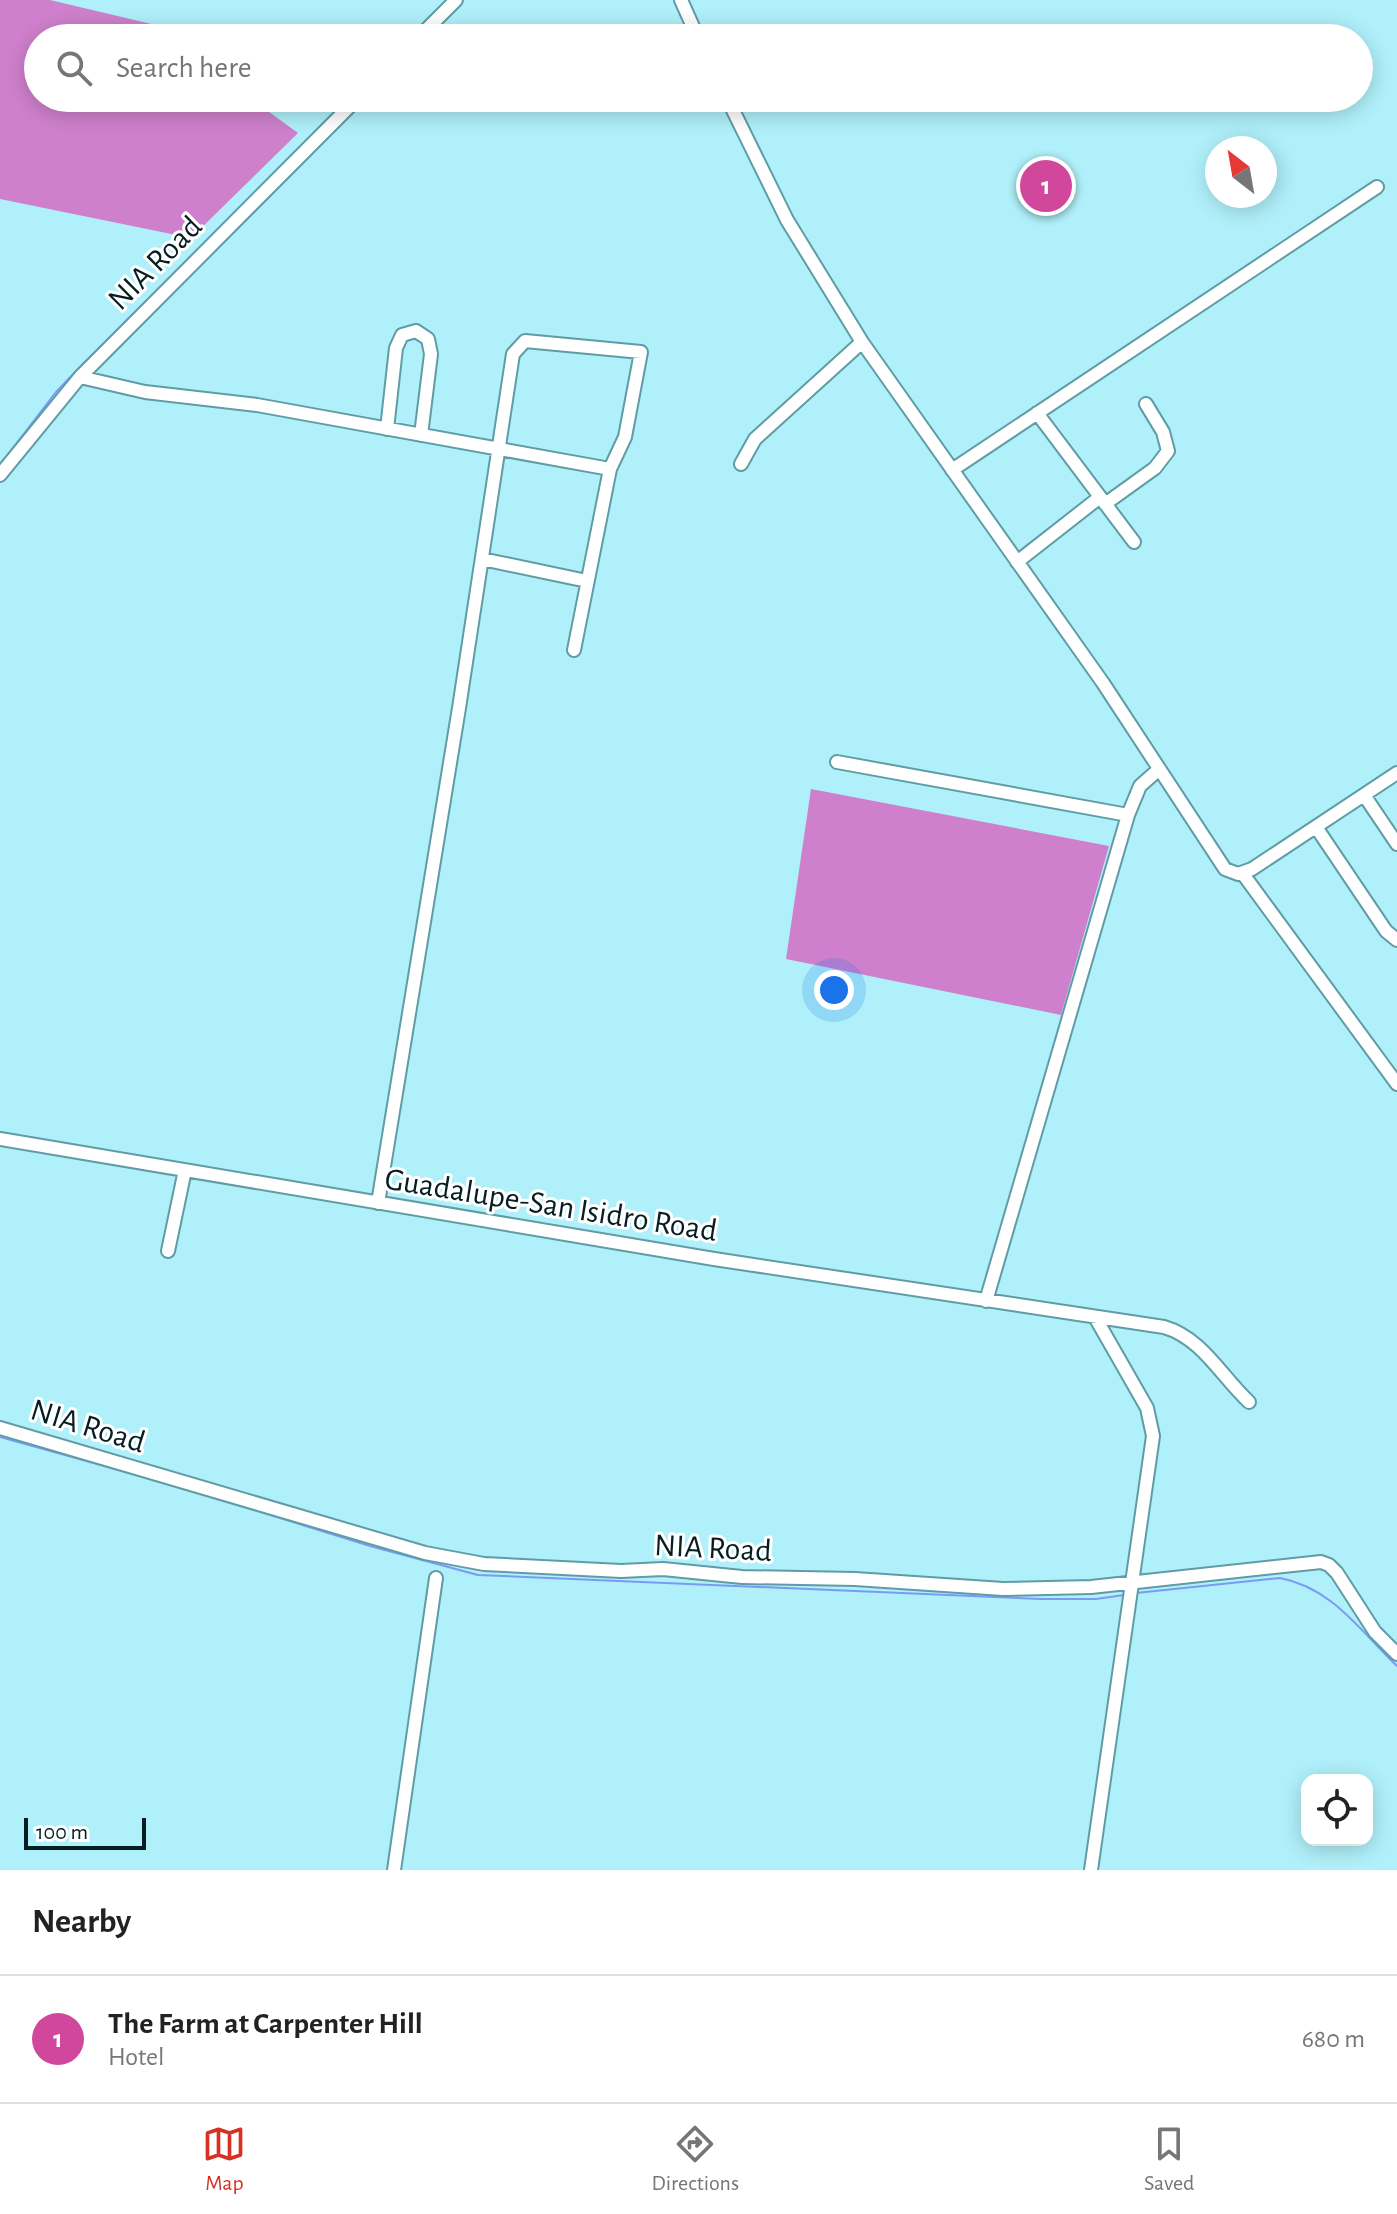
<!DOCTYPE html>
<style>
:root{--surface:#fff;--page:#f2f2f2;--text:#222;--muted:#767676;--line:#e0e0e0;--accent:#d93025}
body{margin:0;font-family:"Alegreya Sans",sans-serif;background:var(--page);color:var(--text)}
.controls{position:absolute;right:24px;bottom:24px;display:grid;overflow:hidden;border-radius:16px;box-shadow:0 4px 20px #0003}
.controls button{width:72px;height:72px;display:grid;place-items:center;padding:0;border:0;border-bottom:2px solid var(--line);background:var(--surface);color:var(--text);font:40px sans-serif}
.compass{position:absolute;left:1205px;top:136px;width:72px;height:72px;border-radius:50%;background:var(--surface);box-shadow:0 4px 20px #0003;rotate:329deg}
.scale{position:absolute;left:24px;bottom:20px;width:122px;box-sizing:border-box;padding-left:8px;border:4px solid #041e22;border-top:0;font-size:22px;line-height:28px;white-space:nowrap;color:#041e22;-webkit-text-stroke:6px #fff;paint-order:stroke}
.you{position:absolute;left:834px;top:990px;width:28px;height:28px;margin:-20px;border:6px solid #fff;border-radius:50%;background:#1a73e8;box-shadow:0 0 0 12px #1a73e833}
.badge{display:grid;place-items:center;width:52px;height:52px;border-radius:50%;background:var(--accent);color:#fff;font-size:26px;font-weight:700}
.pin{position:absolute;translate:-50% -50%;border:4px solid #fff;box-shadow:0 2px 8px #0006}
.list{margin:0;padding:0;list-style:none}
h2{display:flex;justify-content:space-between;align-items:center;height:104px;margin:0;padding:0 32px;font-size:34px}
h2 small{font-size:26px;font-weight:400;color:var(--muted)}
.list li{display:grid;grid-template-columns:52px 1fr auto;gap:24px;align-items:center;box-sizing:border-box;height:128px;padding:0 32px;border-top:2px solid var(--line)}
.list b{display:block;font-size:30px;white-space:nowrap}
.list p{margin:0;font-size:26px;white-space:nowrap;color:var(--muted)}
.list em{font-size:26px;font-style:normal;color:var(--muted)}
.icon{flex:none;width:44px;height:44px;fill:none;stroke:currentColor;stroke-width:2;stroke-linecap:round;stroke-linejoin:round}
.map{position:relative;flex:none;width:1397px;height:1870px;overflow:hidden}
.search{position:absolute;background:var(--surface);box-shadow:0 4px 20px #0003;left:24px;right:24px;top:24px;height:88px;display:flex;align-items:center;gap:20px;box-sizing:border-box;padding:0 28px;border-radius:44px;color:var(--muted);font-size:30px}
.sheet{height:232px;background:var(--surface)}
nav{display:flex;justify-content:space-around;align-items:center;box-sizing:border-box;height:112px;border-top:2px solid var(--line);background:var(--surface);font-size:22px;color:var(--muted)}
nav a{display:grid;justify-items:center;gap:4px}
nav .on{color:var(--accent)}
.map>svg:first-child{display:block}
.forest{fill:#cf80cc}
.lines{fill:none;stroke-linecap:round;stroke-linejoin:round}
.stream{stroke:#7a9af5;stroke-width:2}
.minor-casing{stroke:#5f9ca6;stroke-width:16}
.minor{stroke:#fff;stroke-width:12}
.labels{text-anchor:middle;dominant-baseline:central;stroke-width:6;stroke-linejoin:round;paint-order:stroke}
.street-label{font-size:32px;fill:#041e22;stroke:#fff}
</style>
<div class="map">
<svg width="1397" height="1870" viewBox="0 0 1397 1870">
<rect width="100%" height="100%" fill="#b0f0fa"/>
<path class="forest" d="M0,0H50L181,31L186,38H38V98H250L298,133L191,238L0,199Z
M811,789L1109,846L1061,1015L786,959Z"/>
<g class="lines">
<path class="stream" d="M409,38L431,16
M0,465L56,392L80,367L349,98
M0,1437L176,1486
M190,1490L370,1546L478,1575L1041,1599H1096L1124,1595
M1136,1593L1280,1578C1333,1588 1361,1632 1397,1666"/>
<g class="minor-casing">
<path id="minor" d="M681,0L698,38
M418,38L456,0
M727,98L787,220L862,342L1103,683L1225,869L1238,874L1252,869L1397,773
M80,377L145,392L257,405L610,469
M1037,413L1134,542
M387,429L396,348L402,335L416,331L428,339L431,354L421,435
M741,464L755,439L862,342
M952,470L1377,187
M0,475L80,377L358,98
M1105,504L1155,468L1168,451L1163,432L1146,404
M482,559L587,581
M1017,562L1100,497
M837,762L1128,815
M1364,795L1397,844
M1316,827L1386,931L1397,940
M1243,874L1397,1084
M0,1139L714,1259L1164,1327C1202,1338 1221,1376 1249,1402
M378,1203L459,708L513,354L525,341L641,352L625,437L610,469L574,650
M168,1251L185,1170
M986,1301L1128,815L1140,786L1158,770
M0,1428L425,1553L484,1564L621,1571L663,1569L742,1577L855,1579L1003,1589L1091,1587L1321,1562L1329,1565L1337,1573L1375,1632L1397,1654
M394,1870L436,1578
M1091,1870L1153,1436L1147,1408L1095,1317"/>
</g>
<use href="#minor" class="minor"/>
</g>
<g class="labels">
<g class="street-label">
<text transform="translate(155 263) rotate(-45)">NIA Road</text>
<text transform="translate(551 1205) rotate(9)">Guadalupe-San Isidro Road</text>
<text transform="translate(88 1426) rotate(17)">NIA Road</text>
<text transform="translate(713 1548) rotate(3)">NIA Road</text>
</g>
</g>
</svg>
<div class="controls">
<button><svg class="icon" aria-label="locate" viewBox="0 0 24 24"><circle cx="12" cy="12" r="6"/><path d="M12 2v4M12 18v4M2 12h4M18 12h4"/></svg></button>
</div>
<svg class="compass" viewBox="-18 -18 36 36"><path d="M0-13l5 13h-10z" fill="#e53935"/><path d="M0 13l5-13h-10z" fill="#767676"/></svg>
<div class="scale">100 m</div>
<div class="you"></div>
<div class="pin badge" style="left:1046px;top:186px;background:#d1479c">1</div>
<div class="search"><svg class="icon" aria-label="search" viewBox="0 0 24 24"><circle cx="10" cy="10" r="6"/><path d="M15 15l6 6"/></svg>Search here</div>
</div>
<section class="sheet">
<h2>Nearby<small></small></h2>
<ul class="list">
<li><span class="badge" style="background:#d1479c">1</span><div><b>The Farm at Carpenter Hill</b><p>Hotel</p></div><em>680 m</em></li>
</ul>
</section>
<nav>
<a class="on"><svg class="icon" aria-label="map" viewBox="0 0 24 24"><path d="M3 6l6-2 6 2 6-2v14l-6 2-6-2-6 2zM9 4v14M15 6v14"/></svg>Map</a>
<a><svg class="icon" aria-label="directions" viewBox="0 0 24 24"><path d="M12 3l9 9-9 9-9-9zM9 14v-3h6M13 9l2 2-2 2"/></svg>Directions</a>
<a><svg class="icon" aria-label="saved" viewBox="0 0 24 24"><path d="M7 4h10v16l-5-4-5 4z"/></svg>Saved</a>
</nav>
